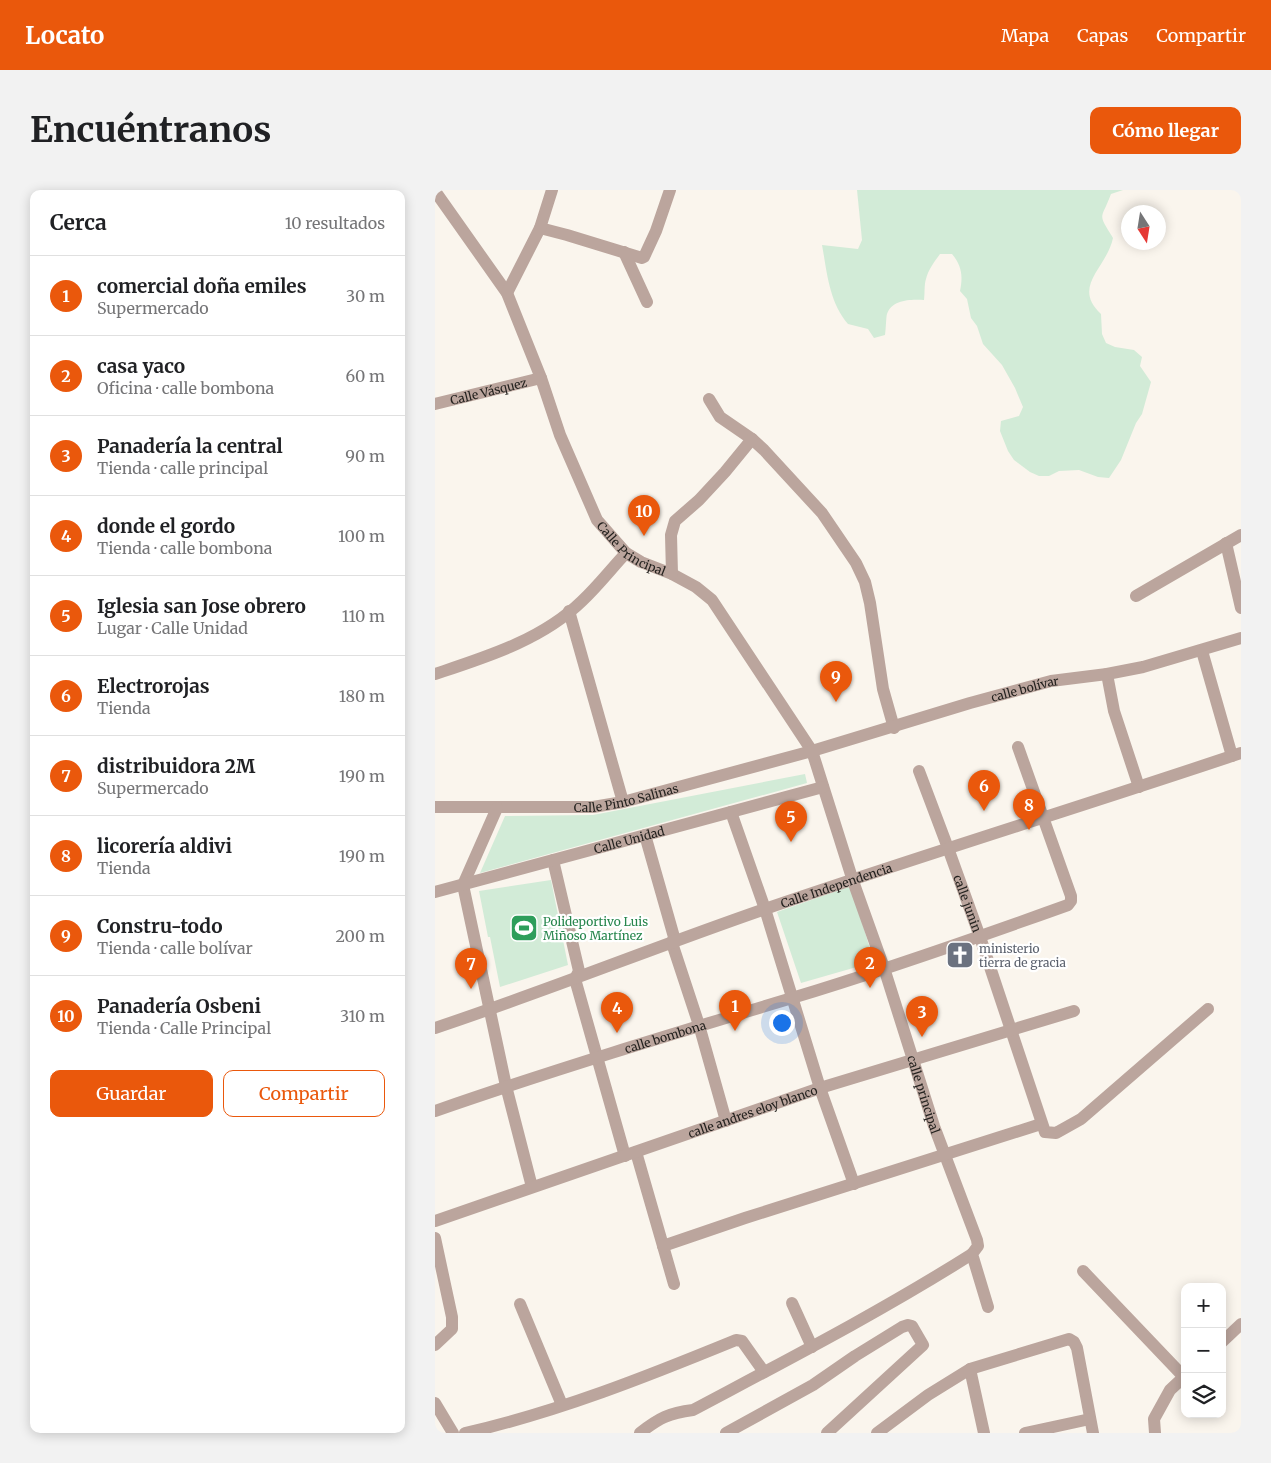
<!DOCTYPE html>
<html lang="es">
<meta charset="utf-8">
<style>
:root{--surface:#fff;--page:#f2f2f2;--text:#202124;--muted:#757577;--line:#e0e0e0;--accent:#ea580c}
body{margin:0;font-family:Merriweather,serif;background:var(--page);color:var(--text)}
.controls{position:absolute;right:15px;bottom:15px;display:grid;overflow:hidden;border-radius:10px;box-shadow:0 2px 12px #0003}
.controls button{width:45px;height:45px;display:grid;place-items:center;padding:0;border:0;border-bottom:1px solid var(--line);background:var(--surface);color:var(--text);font:25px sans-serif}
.compass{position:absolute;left:686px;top:15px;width:45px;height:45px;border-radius:50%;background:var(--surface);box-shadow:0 2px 12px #0003;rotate:168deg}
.you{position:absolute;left:346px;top:832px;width:18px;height:18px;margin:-12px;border:4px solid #fff;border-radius:50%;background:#1a73e8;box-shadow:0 0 0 8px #1a73e833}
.badge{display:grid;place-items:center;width:32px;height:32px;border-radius:50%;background:var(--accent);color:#fff;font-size:16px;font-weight:700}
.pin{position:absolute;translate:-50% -41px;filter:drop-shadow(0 1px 2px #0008)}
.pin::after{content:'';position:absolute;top:26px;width:18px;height:15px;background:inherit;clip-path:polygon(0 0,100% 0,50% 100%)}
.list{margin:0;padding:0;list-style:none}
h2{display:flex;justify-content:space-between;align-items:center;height:65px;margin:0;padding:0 20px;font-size:21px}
h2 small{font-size:16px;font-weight:400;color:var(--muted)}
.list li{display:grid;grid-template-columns:32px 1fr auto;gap:15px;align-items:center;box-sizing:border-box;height:80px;padding:0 20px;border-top:1px solid var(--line)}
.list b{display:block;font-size:19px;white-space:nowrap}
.list p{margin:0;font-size:16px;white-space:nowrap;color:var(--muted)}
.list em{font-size:16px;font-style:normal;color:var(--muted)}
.actions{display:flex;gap:10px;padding:15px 20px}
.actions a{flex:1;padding:11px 0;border:1px solid var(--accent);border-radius:10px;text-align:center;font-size:18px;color:var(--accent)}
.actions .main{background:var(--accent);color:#fff}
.icon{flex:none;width:28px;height:28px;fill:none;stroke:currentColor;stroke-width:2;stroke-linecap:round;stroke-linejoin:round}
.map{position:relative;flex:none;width:806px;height:1243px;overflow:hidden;border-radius:10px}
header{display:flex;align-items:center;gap:30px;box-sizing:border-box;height:70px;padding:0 25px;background:var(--accent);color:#fff}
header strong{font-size:24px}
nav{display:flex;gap:28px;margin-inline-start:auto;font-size:18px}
.intro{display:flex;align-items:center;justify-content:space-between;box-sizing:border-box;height:120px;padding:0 30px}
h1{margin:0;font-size:35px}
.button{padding:12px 22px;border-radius:10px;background:var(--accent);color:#fff;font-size:18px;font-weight:700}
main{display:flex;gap:30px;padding:0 30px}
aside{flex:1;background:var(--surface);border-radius:10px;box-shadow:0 2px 12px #0003}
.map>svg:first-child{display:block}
.green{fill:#d2ebd7}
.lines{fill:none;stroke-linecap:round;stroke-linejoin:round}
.minor{stroke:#bba59d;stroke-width:12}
.labels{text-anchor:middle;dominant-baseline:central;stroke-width:4.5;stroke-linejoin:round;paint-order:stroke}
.street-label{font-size:12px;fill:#24221f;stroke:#fff}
.leisure-label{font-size:12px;fill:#27864d;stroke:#fff;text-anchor:start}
.worship-label{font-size:12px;fill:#5b616d;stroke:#fff;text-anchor:start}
</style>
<header>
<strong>Locato</strong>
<nav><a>Mapa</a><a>Capas</a><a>Compartir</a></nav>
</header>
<div class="intro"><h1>Encuéntranos</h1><a class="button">Cómo llegar</a></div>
<main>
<aside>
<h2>Cerca<small>10 resultados</small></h2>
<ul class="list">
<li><span class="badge">1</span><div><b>comercial doña emiles</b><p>Supermercado</p></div><em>30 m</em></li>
<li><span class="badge">2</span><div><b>casa yaco</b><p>Oficina · calle bombona</p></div><em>60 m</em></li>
<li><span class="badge">3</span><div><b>Panadería la central</b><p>Tienda · calle principal</p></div><em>90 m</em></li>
<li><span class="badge">4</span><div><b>donde el gordo</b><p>Tienda · calle bombona</p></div><em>100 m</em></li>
<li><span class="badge">5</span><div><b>Iglesia san Jose obrero</b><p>Lugar · Calle Unidad</p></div><em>110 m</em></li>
<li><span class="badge">6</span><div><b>Electrorojas</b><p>Tienda</p></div><em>180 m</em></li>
<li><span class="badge">7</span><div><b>distribuidora 2M</b><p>Supermercado</p></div><em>190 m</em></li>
<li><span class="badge">8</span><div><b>licorería aldivi</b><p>Tienda</p></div><em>190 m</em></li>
<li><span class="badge">9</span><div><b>Constru-todo</b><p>Tienda · calle bolívar</p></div><em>200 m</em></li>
<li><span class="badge">10</span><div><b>Panadería Osbeni</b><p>Tienda · Calle Principal</p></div><em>310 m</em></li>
</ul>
<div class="actions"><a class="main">Guardar</a><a>Compartir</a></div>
</aside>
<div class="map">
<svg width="806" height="1243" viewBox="0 0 806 1243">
<rect width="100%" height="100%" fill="#faf5ed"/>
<path class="green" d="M422,0H688L676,4C666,31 662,22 678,48C672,78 636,96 666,124L667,144L671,153L680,157L699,160L707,167L705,176L716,192L707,224L701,233L686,270L674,288L663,287L644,280L624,281L614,286H604L595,282L579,270L573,261L565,241L566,231L584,226L588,217L580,198L567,175L548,154L542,136L536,128L532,109L525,101C528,86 527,76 517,64H505C500,71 493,80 491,89C489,95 490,103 489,110C477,109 457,109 452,124C451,127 451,139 450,145L439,148L433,139L413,134C394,112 392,82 387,55L423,59L427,50Z
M370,584L372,593L45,683L70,626L158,625Z
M116,690L133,775L65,797L55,747H53L44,701Z
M416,696L439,772L366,793L342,722Z"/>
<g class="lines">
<g class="minor">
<path id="s1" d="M0,1L72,103L106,188L125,245L162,330L191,363L206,372L237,384L261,397L277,410L377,561L418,691L449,778L499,936L542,1050L543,1056L537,1064L553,1117"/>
<path d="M105,38L132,45L207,68L209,67L221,41L235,0"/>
<path d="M189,62L212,112"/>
<path d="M72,103L105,38L117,0"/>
<path d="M274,209L285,227L317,249L329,260L387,323L421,373L430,392L435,413L448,499L459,538"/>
<path id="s2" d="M0,214L106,188"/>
<path d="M791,353L806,418"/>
<path d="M237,384L236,345L240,331L264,310L290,282L317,249"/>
<path d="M701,406L806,345"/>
<path d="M134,421L188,612"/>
<path d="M767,461L797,566"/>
<path d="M0,484C51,467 107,450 147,411C163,396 176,379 191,363"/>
<path d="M672,484L679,521L704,597"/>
<path id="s3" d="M484,581L513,658L545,747L610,942L621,943L646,929L773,819"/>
<path id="s4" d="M0,617H158L188,612L377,561L535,513L616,491L672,484L708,477L806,448"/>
<path d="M62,618L28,695L71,896L97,997"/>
<path d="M296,622L330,719L385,898L419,994"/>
<path d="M210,645L239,747L237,753L264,835L291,931"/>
<path d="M118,670L144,781L140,789L190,966"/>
<path id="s5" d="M0,702L388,597"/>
<path id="s6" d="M0,838C111,801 220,757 330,719C488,665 648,616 806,563"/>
<path id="s7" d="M0,921C118,880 237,844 357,808C450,780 541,748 633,715L636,711V706L583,557"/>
<path d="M201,962L239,1094"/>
<path id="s8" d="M0,1031L385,898L639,821"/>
<path d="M0,1048L17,1127V1139L0,1155"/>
<path d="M228,1056L310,1028L606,934"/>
<path d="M648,1081L749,1187"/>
<path d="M357,1113L377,1157"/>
<path d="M85,1114L127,1215"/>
<path d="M787,1152L806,1134"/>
<path d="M535,1179L549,1243"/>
<path d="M0,1213L18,1243"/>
<path d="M30,1243C123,1222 213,1186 301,1150L307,1151L329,1182"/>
<path d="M205,1243C224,1228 234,1223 258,1220C352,1170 447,1121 537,1064"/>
<path d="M291,1243L378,1195L420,1166L467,1137L473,1135L477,1136L488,1155L392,1243"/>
<path d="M442,1243L493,1205L535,1179L634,1149L639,1152L642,1158L658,1243"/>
<path d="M590,1243L655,1229"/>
<path d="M720,1243L719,1229L735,1200L750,1186"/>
</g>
</g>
<defs>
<g id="stadium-square" transform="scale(1.4375)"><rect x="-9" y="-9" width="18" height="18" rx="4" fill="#2e9e5b" stroke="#fff"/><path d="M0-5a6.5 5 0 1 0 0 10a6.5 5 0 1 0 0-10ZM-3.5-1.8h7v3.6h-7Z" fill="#fff"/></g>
<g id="church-square" transform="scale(1.4375)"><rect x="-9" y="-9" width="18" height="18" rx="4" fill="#6b7280" stroke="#fff"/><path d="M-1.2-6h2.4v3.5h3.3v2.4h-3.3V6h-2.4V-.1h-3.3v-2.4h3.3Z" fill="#fff"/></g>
</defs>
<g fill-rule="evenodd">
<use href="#stadium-square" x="89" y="738"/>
<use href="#church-square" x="525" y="765"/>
</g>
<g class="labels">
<g class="street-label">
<text stroke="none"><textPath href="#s2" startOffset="55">Calle Vásquez</textPath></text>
<text stroke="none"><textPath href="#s1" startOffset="415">Calle Principal</textPath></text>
<text stroke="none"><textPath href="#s4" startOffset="606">calle bolívar</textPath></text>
<text stroke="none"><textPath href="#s4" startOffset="192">Calle Pinto Salinas</textPath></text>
<text stroke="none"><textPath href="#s5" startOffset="201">Calle Unidad</textPath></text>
<text stroke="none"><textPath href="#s6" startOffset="426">Calle Independencia</textPath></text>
<text stroke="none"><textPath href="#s3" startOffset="141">calle junin</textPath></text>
<text stroke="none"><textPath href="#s7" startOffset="242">calle bombona</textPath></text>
<text stroke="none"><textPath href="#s1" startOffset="1054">calle principal</textPath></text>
<text stroke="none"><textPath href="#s8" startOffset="336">calle andres eloy blanco</textPath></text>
</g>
<g class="leisure-label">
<text x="108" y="731">Polideportivo Luis<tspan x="108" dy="14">Miñoso Martínez</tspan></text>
</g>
<g class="worship-label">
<text x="544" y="758">ministerio<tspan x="544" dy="14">tierra de gracia</tspan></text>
</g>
</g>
</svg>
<div class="controls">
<button>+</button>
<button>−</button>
<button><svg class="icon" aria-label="layers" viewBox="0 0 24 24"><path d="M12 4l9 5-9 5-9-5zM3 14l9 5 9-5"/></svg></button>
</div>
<svg class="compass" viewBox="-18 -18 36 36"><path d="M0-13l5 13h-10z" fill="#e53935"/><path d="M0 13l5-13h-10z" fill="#757577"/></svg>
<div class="you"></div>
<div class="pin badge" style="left:300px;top:841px">1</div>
<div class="pin badge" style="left:435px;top:798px">2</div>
<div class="pin badge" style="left:487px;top:847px">3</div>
<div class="pin badge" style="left:182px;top:843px">4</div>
<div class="pin badge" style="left:356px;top:652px">5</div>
<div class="pin badge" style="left:549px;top:621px">6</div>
<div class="pin badge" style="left:36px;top:799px">7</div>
<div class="pin badge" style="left:594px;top:640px">8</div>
<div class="pin badge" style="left:401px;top:512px">9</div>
<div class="pin badge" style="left:209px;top:346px">10</div>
</div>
</main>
